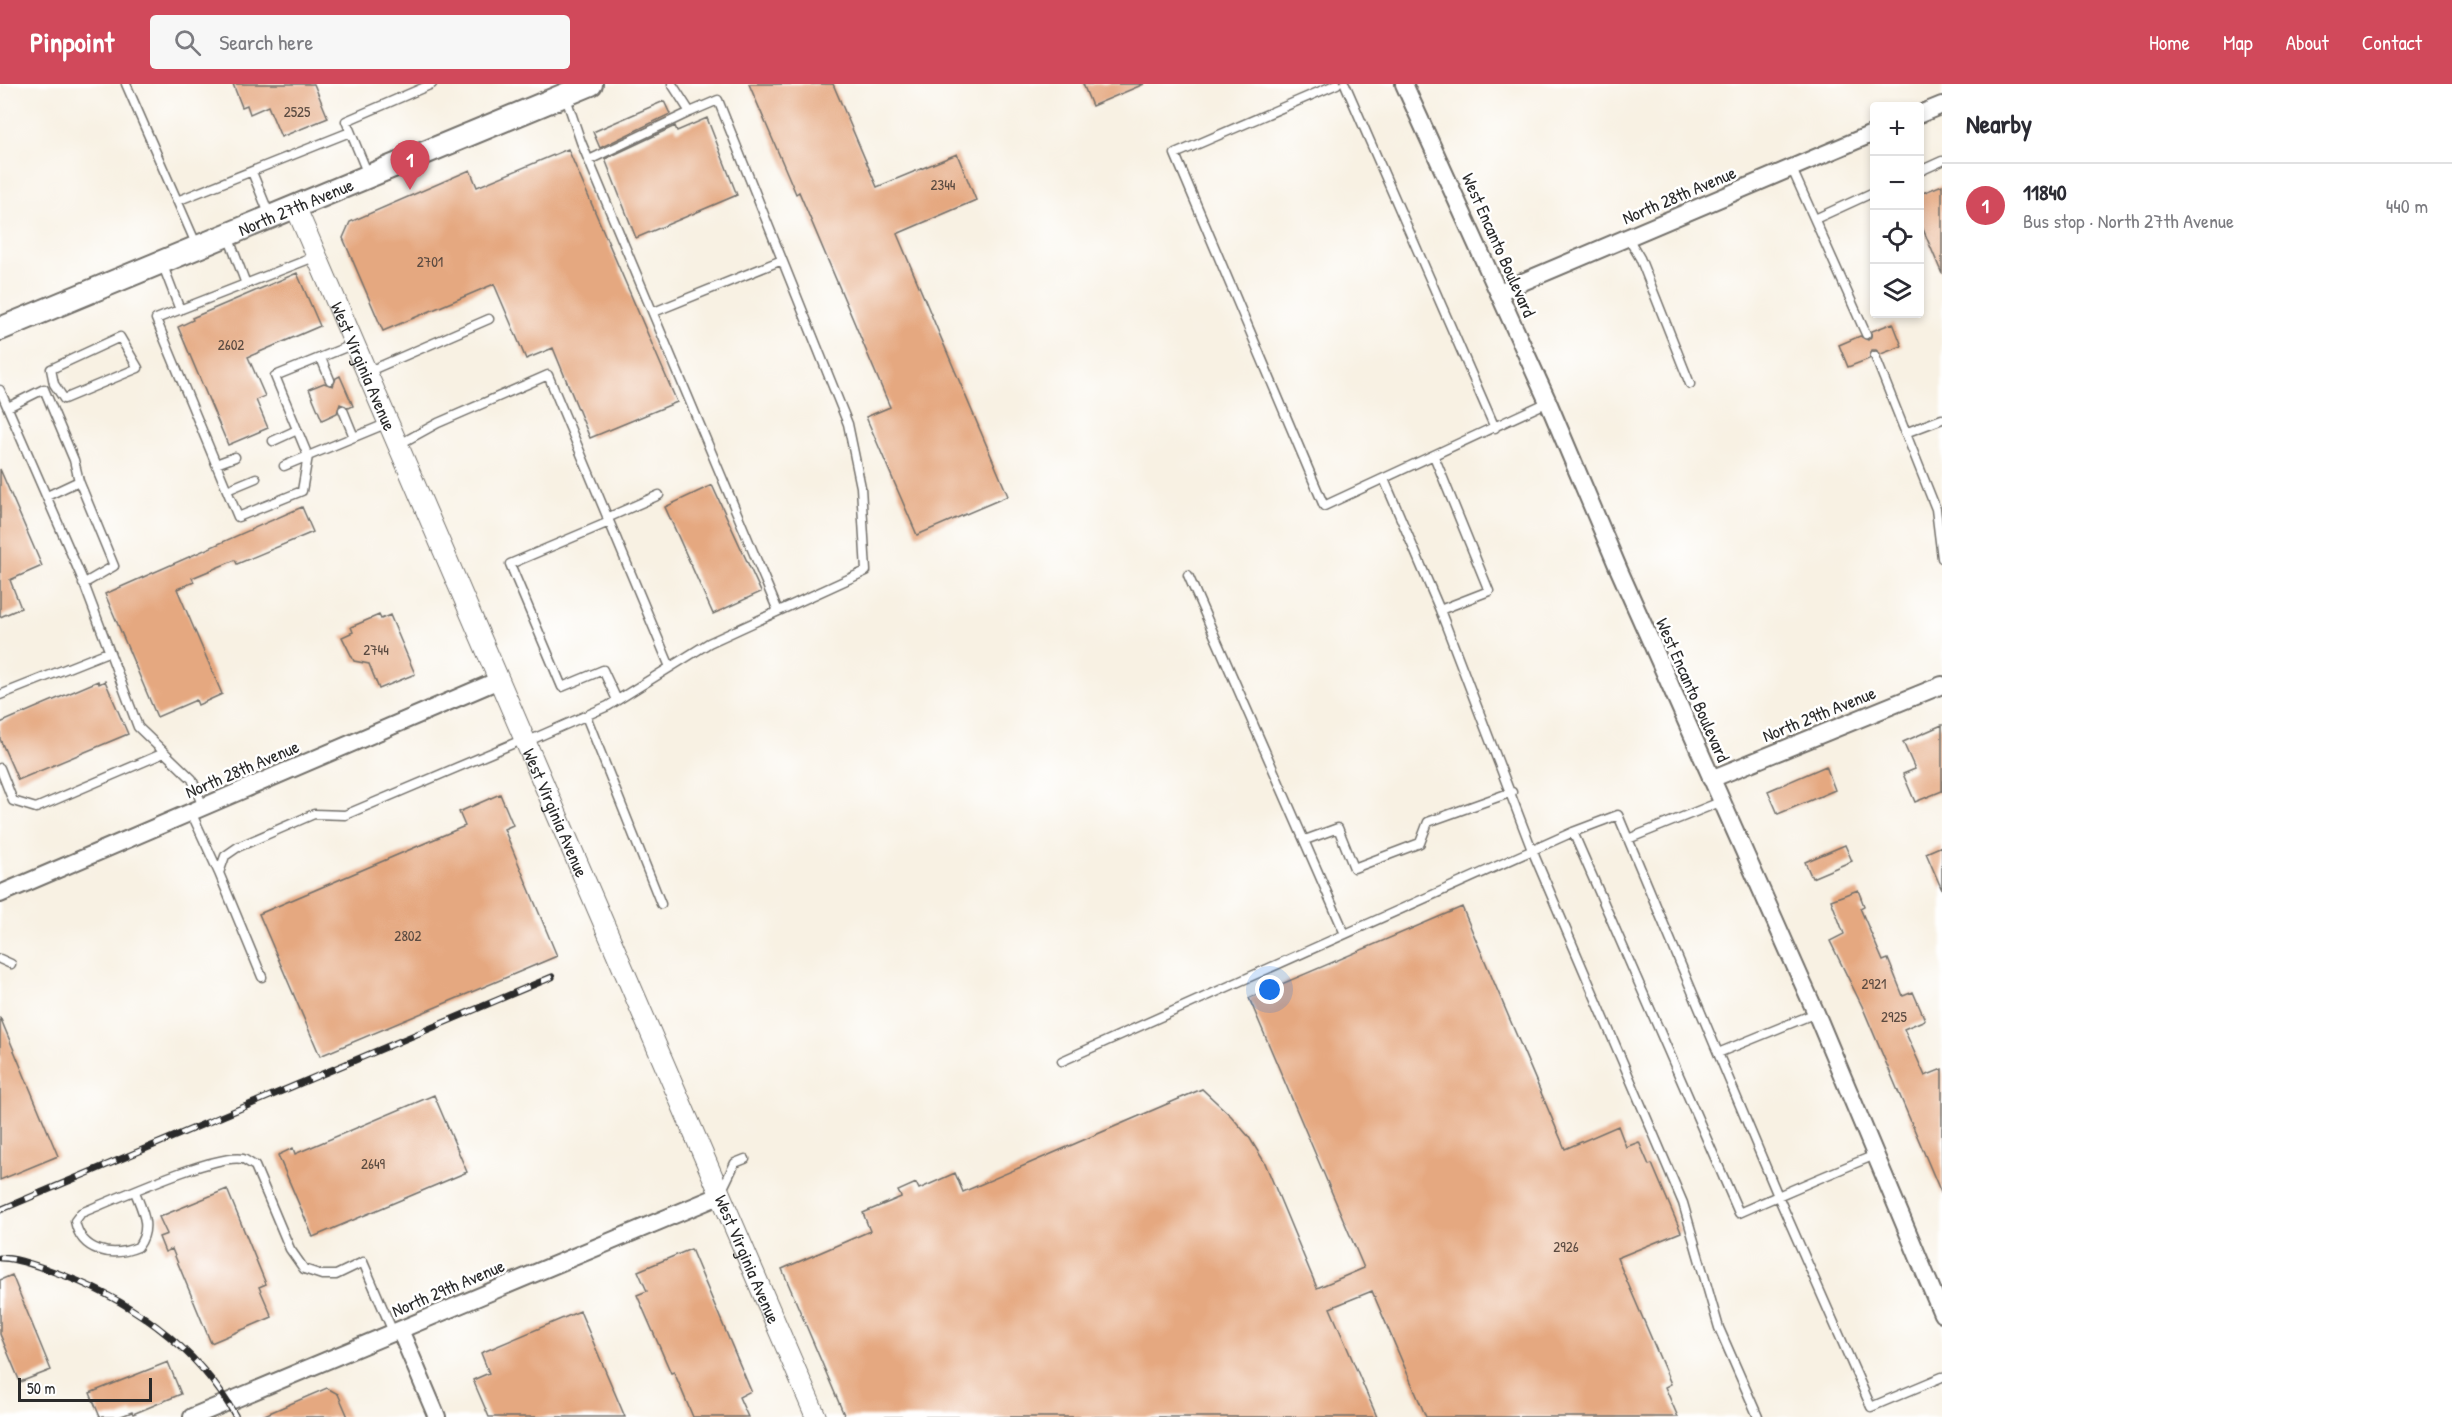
<!DOCTYPE html>
<meta charset="utf-8">
<style>
:root{--surface:#fff;--page:#f7f7f7;--text:#2b2b33;--muted:#7c7c81;--line:#e1e1e2;--accent:#d1495b}
body{margin:0;font-family:"Patrick Hand",sans-serif;background:var(--page);color:var(--text)}
.controls{position:absolute;right:18px;top:18px;display:grid;overflow:hidden;border-radius:6px;box-shadow:0 3px 9px #0003}
.controls button{width:54px;height:54px;display:grid;place-items:center;padding:0;border:0;border-bottom:2px solid var(--line);background:var(--surface);color:var(--text);font:30px sans-serif}
.scale{position:absolute;left:18px;bottom:15px;width:134px;box-sizing:border-box;padding-left:6px;border:3px solid #2b2b2b;border-top:0;font-size:16px;line-height:21px;white-space:nowrap;color:#2b2b2b;-webkit-text-stroke:4px #fff;paint-order:stroke}
.you{position:absolute;left:1270px;top:906px;width:21px;height:21px;margin:-15px;border:4px solid #fff;border-radius:50%;background:#1a73e8;box-shadow:0 0 0 9px #1a73e833}
.badge{display:grid;place-items:center;width:39px;height:39px;border-radius:50%;background:var(--accent);color:#fff;font-size:20px;font-weight:700}
.pin{position:absolute;translate:-50% -50px;filter:drop-shadow(0 2px 3px #0008)}
.pin::after{content:'';position:absolute;top:32px;width:21px;height:18px;background:inherit;clip-path:polygon(0 0,100% 0,50% 100%)}
.list{margin:0;padding:0;list-style:none}
h2{display:flex;justify-content:space-between;align-items:center;height:78px;margin:0;padding:0 24px;font-size:26px}
h2 small{font-size:20px;font-weight:400;color:var(--muted)}
.list li{display:grid;grid-template-columns:39px 1fr auto;gap:18px;align-items:center;box-sizing:border-box;height:84px;padding:0 24px;border-top:2px solid var(--line)}
.list b{display:block;font-size:22px;white-space:nowrap}
.list p{margin:0;font-size:20px;white-space:nowrap;color:var(--muted)}
.list em{font-size:20px;font-style:normal;color:var(--muted)}
.icon{flex:none;width:33px;height:33px;fill:none;stroke:currentColor;stroke-width:2;stroke-linecap:round;stroke-linejoin:round}
.map{position:relative;flex:none;width:1942px;height:1333px;overflow:hidden}
header{display:flex;align-items:center;gap:36px;box-sizing:border-box;height:84px;padding:0 30px;background:var(--accent);color:#fff}
header strong{font-size:28px}
nav{display:flex;gap:33px;margin-inline-start:auto;font-size:21px}
.search{width:420px;height:54px;background:var(--page);display:flex;align-items:center;gap:15px;box-sizing:border-box;padding:0 21px;border-radius:6px;color:var(--muted);font-size:22px}
main{display:flex}
aside{flex:1;background:var(--surface)}
.map>svg:first-child{display:block}
.building{fill:#e5a880}
.lines{fill:none;stroke-linecap:round;stroke-linejoin:round}
.service-casing{stroke:#73706b;stroke-width:11}
.minor-casing{stroke:#73706b;stroke-width:20}
.tertiary-casing{stroke:#73706b;stroke-width:22}
.secondary-casing{stroke:#73706b;stroke-width:26}
.service{stroke:#fff;stroke-width:8}
.minor{stroke:#fff;stroke-width:16}
.tertiary{stroke:#fff;stroke-width:20}
.secondary{stroke:#fff;stroke-width:22}
.rail-casing{stroke:#2b2b2b;stroke-width:7}
.rail{stroke:#fff;stroke-width:4.5;stroke-dasharray:14;stroke-linecap:butt}
.labels{text-anchor:middle;dominant-baseline:central;stroke-width:5;stroke-linejoin:round;paint-order:stroke}
.number-label{font-size:15px;fill:#5a4a40}
.street-label{font-size:18px;fill:#2b2b2b;stroke:#fff}
</style>
<header>
<strong>Pinpoint</strong>
<div class="search"><svg class="icon" aria-label="search" viewBox="0 0 24 24"><circle cx="10" cy="10" r="6"/><path d="M15 15l6 6"/></svg>Search here</div>
<nav><a>Home</a><a>Map</a><a>About</a><a>Contact</a></nav>
</header>
<main>
<div class="map">
<svg width="1942" height="1333" viewBox="0 0 1942 1333">
<rect width="100%" height="100%" fill="#fff"/>
<filter id="ink" filterUnits="userSpaceOnUse"><feTurbulence type="fractalNoise" baseFrequency=".0167" numOctaves="2"/><feDisplacementMap in="SourceGraphic" scale="12" xChannelSelector="R" yChannelSelector="G"/><feConvolveMatrix kernelMatrix="1 2 1 2 8 2 1 2 1" color-interpolation-filters="sRGB"/></filter>
<filter id="wash" filterUnits="userSpaceOnUse"><feTurbulence type="fractalNoise" baseFrequency=".008" numOctaves="4" result="noise"/><feDisplacementMap in="SourceGraphic" scale="24" xChannelSelector="R" yChannelSelector="G"/><feGaussianBlur stdDeviation="1.35" result="paint"/><feColorMatrix in="noise" values="0 0 0 0 0 0 0 0 0 0 0 0 0 0 0 0 0 1.4 0 .05"/><feComposite in="paint" operator="in"/></filter>
<g filter="url(#wash)">
<rect width="100%" height="100%" fill="#f8f1e3"/>
<g id="blocks">
<path class="building" d="M233,0H314L328,34L281,53L268,22L250,30L247,21L242,23Z
M749,0H833L877,103L957,70L976,116L897,150L1008,412L917,451L866,333L890,323L799,108L796,110Z
M1083,0H1144L1092,22Z
M664,17L670,30L600,64L593,48Z
M707,34L737,111L636,154L605,75L675,42L677,47Z
M568,65L677,318L590,354L553,264L526,275L494,200L383,247L343,154L350,138L470,86L477,103Z
M1942,101V190L1920,138V110Z
M297,189L320,242L248,273L265,312L256,316L268,344L228,361L178,243L193,236L192,234Z
M1893,239L1902,262L1881,270L1876,266H1872L1869,275L1848,283L1839,261L1860,252L1868,256L1871,253L1872,247Z
M340,292L353,322L349,324L340,320L337,329L322,336L309,305L324,299L333,302L336,294Z
M0,385L42,482L10,496L21,524L0,533Z
M712,401L761,508L713,530L665,423Z
M302,423L313,448L237,480L235,476L192,494L194,498L177,505L222,610L198,621L196,616L157,633L105,510Z
M379,531L381,535L390,531L415,590L379,605L369,580L354,577L342,553L353,548L351,543Z
M98,597L99,600L105,597L128,650L18,696L0,655V639Z
M1942,641V707L1915,718L1903,690L1915,685L1903,658Z
M1826,682L1835,706L1778,730L1768,707Z
M500,710L513,741L504,745L557,872L320,972L259,830L465,742L459,728Z
M1845,761L1852,777L1812,794L1805,778Z
M1942,762V806L1926,769Z
M1858,806L1864,822L1860,824L1883,877L1888,875L1903,912L1913,908L1925,936L1904,945L1925,992L1942,985V1111L1862,922L1830,857L1844,850L1831,816Z
M1462,823L1565,1065L1618,1042L1626,1063L1639,1058L1649,1081L1652,1080L1681,1148L1617,1174L1671,1300L1665,1303L1678,1333H1426L1372,1207L1330,1224L1377,1333H845L782,1185L870,1147L863,1129L901,1113L898,1107L916,1099L919,1105L955,1089L963,1108L1202,1005L1231,1032L1249,1053L1265,1079L1317,1204L1364,1184L1249,914Z
M0,933L58,1072L0,1096Z
M434,1011L467,1088L313,1153L278,1071L293,1064L295,1070Z
M227,1105L266,1200L259,1203L272,1233L211,1259L172,1165L165,1168L159,1153L167,1150L159,1133Z
M691,1165L751,1307L739,1313L748,1333H693L674,1288L671,1289L637,1211L647,1207L638,1187Z
M12,1191L51,1286L20,1298L0,1250V1196Z
M580,1227L625,1333H489L473,1296L489,1289L481,1269Z
M168,1278L181,1310L133,1330L132,1328L119,1333H100L90,1309Z
M327,1304L338,1310L348,1333H260Z"/>
</g>
</g>
<g filter="url(#ink)">
<use href="#blocks" fill-opacity="0" stroke="#73706b" stroke-width="1.5"/>
<g class="lines">
<g class="service-casing">
<path id="service" d="M126,0L197,162
M1337,0L1175,70L1324,422L1548,318
M1345,0L1495,344
M565,11L581,58L778,527
M589,76L690,28
M1792,85L1866,250
M1920,87L1942,77
M252,88L270,132
M369,93L346,37L432,0
M177,117L350,48
M1815,135L1874,108
M228,152L246,200
M1628,154L1640,174L1690,300
M162,179L180,226
M654,228L782,176
M120,253L138,284L64,315L54,300L51,285Z
M354,260L275,292L308,372L388,339
M1875,272L1936,425L1942,474
M321,274L330,296
M367,288L489,235
M0,306L81,492L138,643L192,695L203,723
M8,323L44,305L74,376L79,397
M343,326L354,353
M1905,349L1942,335
M273,357L297,346
M398,361L438,339L548,291L670,583
M308,372L302,407L238,433L156,235L317,172
M1434,372L1489,507L1440,526L1532,766L1683,1119L1719,1244L1758,1333
M216,380L235,373
M284,382L308,372
M1384,395L1440,526
M227,406L256,394
M47,412L79,397L114,482L83,500
M607,434L659,411
M609,438L510,480L562,603L603,586L617,616
M1188,491L1345,850
M0,611L108,568
M586,632L661,820
M526,658L608,622L709,559L866,487L861,403L848,340L718,16L690,28L672,0
M0,684L13,717L36,724L164,669
M191,728L219,789
M1628,755L1720,718
M1305,756L1338,744L1354,784L1420,759L1428,738L1512,708
M0,875L11,880
M262,893L219,789L225,772L238,763L314,730L345,731L524,655
M1718,969L1816,929
M1062,977L1573,748
M1875,1071C1829,1090 1784,1109 1739,1129L1573,748L1618,731L1778,1112L1871,1323L1942,1293
M722,1106L735,1079L745,1075
M135,1108C143,1128 152,1144 138,1163C112,1174 81,1168 75,1137L81,1129C112,1117 214,1069 243,1075C246,1076 251,1080 255,1082L290,1165L304,1185L322,1191H336L363,1178L393,1248"/>
</g>
<g class="minor-casing">
<path id="minor" d="M1404,0L1548,318L1619,486L1816,929L1942,1230
M1920,30L1942,21
M1499,208L1874,49
M1711,695L1942,601
M0,810L499,596
M400,1246L437,1333
M192,1333L719,1112"/>
</g>
<g class="tertiary-casing">
<g id="tertiary">
<path id="s1" d="M296,124L816,1333"/>
</g>
</g>
<g class="secondary-casing">
<g id="secondary">
<path id="s2" d="M0,245L591,0"/>
</g>
</g>
<use href="#service" class="service"/>
<use href="#minor" class="minor"/>
<use href="#tertiary" class="tertiary"/>
<use href="#secondary" class="secondary"/>
<g class="rail-casing">
<path id="rail" d="M0,1126L552,893
M0,1174C16,1174 34,1181 49,1186C125,1212 197,1261 236,1333"/>
</g>
<use href="#rail" class="rail"/>
</g>
</g>
<g class="labels">
<g class="number-label">
<text x="297" y="27">2525</text>
<text x="943" y="100">2344</text>
<text x="430" y="177">2701</text>
<text x="231" y="260">2602</text>
<text x="376" y="565">2744</text>
<text x="408" y="851">2802</text>
<text x="1874" y="899">2921</text>
<text x="1894" y="932">2925</text>
<text x="373" y="1079">2649</text>
<text x="1566" y="1162">2926</text>
</g>
<g class="street-label">
<text transform="translate(1679 111) rotate(-23)">North 28th Avenue</text>
<text stroke="none"><textPath href="#s2" startOffset="320">North 27th Avenue</textPath></text>
<text transform="translate(1499 161) rotate(66)">West Encanto Boulevard</text>
<text stroke="none"><textPath href="#s1" startOffset="172">West Virginia Avenue</textPath></text>
<text transform="translate(1693 606) rotate(66)">West Encanto Boulevard</text>
<text transform="translate(1819 630) rotate(-22)">North 29th Avenue</text>
<text transform="translate(242 685) rotate(-23)">North 28th Avenue</text>
<text stroke="none"><textPath href="#s1" startOffset="658">West Virginia Avenue</textPath></text>
<text stroke="none"><textPath href="#s1" startOffset="1144">West Virginia Avenue</textPath></text>
<text transform="translate(448 1204) rotate(-23)">North 29th Avenue</text>
</g>
</g>
</svg>
<div class="controls">
<button>+</button>
<button>−</button>
<button><svg class="icon" aria-label="locate" viewBox="0 0 24 24"><circle cx="12" cy="12" r="6"/><path d="M12 2v4M12 18v4M2 12h4M18 12h4"/></svg></button>
<button><svg class="icon" aria-label="layers" viewBox="0 0 24 24"><path d="M12 4l9 5-9 5-9-5zM3 14l9 5 9-5"/></svg></button>
</div>
<div class="scale">50 m</div>
<div class="you"></div>
<div class="pin badge" style="left:410px;top:106px">1</div>
</div>
<aside>
<h2>Nearby<small></small></h2>
<ul class="list">
<li><span class="badge">1</span><div><b>11840</b><p>Bus stop · North 27th Avenue</p></div><em>440 m</em></li>
</ul>
</aside>
</main>
